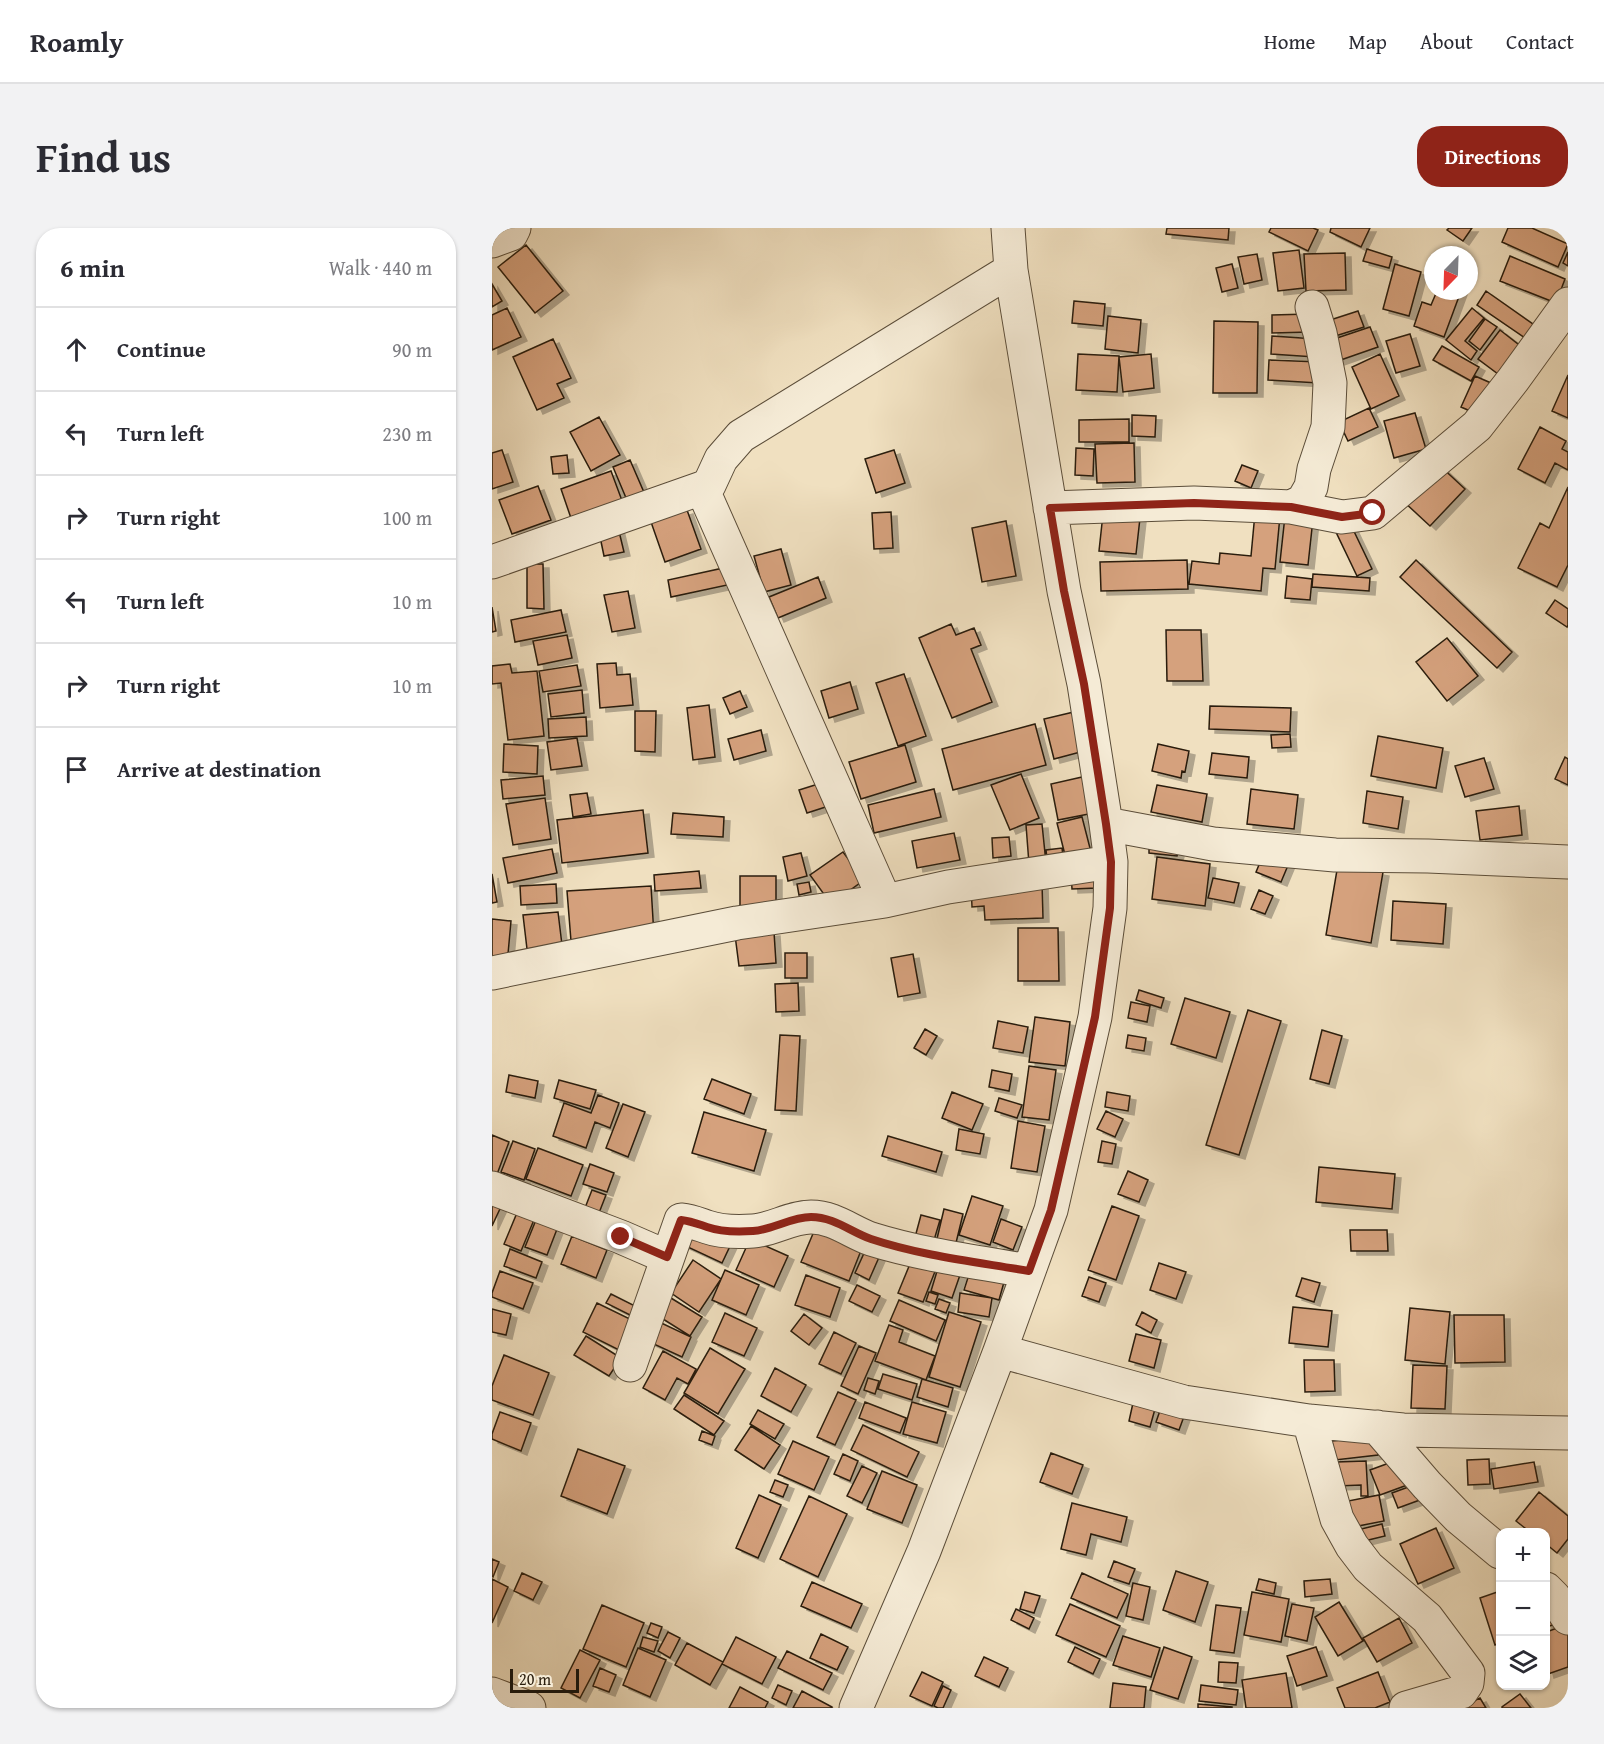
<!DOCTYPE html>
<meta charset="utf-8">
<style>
:root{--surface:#fff;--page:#f2f2f3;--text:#2b2b33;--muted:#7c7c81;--line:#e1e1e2;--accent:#8f2418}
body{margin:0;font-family:"Gentium Book Plus",serif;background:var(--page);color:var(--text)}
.controls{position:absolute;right:18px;bottom:18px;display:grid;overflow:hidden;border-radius:12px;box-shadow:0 2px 4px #0004}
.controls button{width:54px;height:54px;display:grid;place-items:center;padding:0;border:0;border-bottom:2px solid var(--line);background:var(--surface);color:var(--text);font:30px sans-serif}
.compass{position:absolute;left:932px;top:18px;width:54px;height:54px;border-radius:50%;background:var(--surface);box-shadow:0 2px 4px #0004;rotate:203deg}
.scale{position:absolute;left:18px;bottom:15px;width:69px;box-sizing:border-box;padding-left:6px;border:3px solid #291c0c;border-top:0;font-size:16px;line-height:21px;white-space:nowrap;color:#291c0c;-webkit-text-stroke:4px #f5ebd6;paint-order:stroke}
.stop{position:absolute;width:18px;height:18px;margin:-14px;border:4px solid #8f2418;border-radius:50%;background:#fff}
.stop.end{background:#8f2418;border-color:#fff;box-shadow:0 2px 6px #0008}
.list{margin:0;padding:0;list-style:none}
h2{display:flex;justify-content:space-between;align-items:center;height:78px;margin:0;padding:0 24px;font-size:26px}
h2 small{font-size:20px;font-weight:400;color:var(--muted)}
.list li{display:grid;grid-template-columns:39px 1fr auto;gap:18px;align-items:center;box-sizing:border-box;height:84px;padding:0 24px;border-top:2px solid var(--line)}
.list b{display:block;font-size:22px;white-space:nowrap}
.list em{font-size:20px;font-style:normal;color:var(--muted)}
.icon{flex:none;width:33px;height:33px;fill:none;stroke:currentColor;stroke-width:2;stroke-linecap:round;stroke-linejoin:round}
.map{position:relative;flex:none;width:1076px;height:1480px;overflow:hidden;border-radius:24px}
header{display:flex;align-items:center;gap:36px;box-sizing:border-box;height:84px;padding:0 30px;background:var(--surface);border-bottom:2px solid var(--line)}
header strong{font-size:28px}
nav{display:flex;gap:33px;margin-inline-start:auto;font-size:21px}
.intro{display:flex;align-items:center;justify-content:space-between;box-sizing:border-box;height:144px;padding:0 36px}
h1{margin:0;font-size:42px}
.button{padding:15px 27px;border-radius:24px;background:var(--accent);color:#fff;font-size:21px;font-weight:700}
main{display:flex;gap:36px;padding:0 36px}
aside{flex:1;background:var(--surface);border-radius:24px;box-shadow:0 2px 4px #0004}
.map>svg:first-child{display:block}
.building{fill:#d5a17d;stroke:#291c0c;stroke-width:1.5;filter:url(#shadow)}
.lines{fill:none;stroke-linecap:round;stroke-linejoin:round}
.minor-casing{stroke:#5b4d39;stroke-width:35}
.minor{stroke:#f5ebd6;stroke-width:33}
.route{stroke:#8f2418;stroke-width:8}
</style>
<header>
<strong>Roamly</strong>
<nav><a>Home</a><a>Map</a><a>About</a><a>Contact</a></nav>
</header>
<div class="intro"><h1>Find us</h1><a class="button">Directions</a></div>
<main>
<aside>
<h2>6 min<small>Walk · 440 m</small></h2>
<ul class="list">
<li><svg class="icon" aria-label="ahead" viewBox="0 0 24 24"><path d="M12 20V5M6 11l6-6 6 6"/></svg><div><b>Continue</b></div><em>90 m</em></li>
<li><svg class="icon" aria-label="left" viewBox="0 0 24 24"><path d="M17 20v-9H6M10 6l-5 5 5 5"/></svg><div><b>Turn left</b></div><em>230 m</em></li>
<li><svg class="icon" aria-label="right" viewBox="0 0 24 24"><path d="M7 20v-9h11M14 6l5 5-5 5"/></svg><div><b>Turn right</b></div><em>100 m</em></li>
<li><svg class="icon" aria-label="left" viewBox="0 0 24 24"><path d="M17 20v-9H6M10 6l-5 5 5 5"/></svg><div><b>Turn left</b></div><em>10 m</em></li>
<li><svg class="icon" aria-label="right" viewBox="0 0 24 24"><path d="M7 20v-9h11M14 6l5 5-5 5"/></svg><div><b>Turn right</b></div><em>10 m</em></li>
<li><svg class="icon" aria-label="arrive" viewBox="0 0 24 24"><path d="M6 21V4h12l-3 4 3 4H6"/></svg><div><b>Arrive at destination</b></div></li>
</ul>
</aside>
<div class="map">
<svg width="1076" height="1480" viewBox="0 0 1076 1480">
<defs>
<filter id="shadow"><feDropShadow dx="6" dy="4" stdDeviation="0" flood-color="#0004"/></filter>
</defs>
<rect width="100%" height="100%" fill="#f0e0c0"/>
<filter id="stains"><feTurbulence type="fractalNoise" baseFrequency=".00333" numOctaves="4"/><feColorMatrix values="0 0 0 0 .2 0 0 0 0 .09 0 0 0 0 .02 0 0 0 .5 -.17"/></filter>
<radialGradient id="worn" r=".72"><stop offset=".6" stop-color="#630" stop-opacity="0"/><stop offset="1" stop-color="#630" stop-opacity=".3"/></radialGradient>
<path class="building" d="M675,0H737L736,12L674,6Z
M779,0H821L826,2L816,23L777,4Z
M839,0H878L869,19L838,4Z
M957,0H980L971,13L955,2Z
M1016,0H1040L1076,16L1066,39L1010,14Z
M34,17L71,63L43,85L6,39Z
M875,21L900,29L897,40L871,33Z
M807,22L812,60L786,63L781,25Z
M1076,24V38L1071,35Z
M853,25L854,62L814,63L812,26Z
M765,26L770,52L752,56L746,29Z
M1018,28L1073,51L1064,75L1008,53Z
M740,36L746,60L730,64L724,40Z
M903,36L929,44L917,88L891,81Z
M0,56L10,73L0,79Z
M945,63H969L952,109L922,98L930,74L939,77Z
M994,63L1048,101L1039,114L985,77Z
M582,73L613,76L611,98L580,95Z
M15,80L29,109L0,122V87Z
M980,80L992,90L973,113L985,123L979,132L954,112Z
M866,83L872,99L837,110L832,94Z
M817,86L818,104L780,105V87Z
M616,88L649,92L646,125L613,121Z
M993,91L1005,99L988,122L977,113Z
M722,93L766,94L765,165H721Z
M878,99L886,119L843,134L836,113Z
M1008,102L1031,120L1010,149L986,131Z
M918,106L928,138L904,145L894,113Z
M780,108L824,111L823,129L779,126Z
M61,111L79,150L65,156L72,170L45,182L21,129Z
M950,118L987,139L979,153L941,132Z
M586,126L627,128L625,164L584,162Z
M659,126L662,160L631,164L627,129Z
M888,126L907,168L879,181L860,139Z
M777,132L828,134L827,155L776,152Z
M1076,147V190L1060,183Z
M983,148L999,155L985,186L969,179Z
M877,180L886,199L856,213L847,194Z
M923,185L934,221L902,230L892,193Z
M640,187L664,188L663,209L640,208Z
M107,189L128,227L99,243L78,204Z
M637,191V214H587V192Z
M1048,199L1074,213L1070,221L1076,224V242L1063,235L1053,255L1026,241Z
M642,215L643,254L605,255L603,216Z
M584,220L602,221L601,248L583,247Z
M10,222L21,254L0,261V225Z
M402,222L413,255L384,265L373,231Z
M75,227L77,245L61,246L59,229Z
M138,232L154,269L137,277L121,239Z
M945,235L973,261L938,298L910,272Z
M750,237L766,243L759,260L743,253Z
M119,243L132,278L81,296L69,261Z
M46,258L59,292L20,306L7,272Z
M1076,259V337L1065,359L1026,340L1048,295L1057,300Z
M195,282L209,321L173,334L159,294Z
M399,284L401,320L382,321L380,285Z
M763,285L788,288L783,341L771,340L769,363L697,356L700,333L727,336L728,325L759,328Z
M611,286L648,290L644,326L607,323Z
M793,288L821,291L816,337L788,334Z
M514,293L524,348L490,354L480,300Z
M125,295L132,324L112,328L106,299Z
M858,295L880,341L865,348L843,302Z
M289,321L299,357L272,364L262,328Z
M695,332L696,361L609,363L608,334Z
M924,332L1020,424L1005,440L908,349Z
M35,336H51L52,381L35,380Z
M236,339L240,356L179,369L176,352Z
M821,346L878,350L877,363L820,359Z
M795,348L820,351L818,372L793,370Z
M326,349L334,370L286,390L277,369Z
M136,363L143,400L120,404L112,367Z
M1063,372L1076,381V397L1075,399L1054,385Z
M0,379L4,403L0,404Z
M69,382L74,404L23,414L19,392Z
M459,396L464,407L482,400L489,417L479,421L500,474L460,490L427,410Z
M674,402H709L711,453H675Z
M75,407L80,430L46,437L41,413Z
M955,410L986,448L955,473L924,434Z
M124,435L125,447L138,446L141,477L108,480L105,436Z
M18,436L20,445L45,443L52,508L16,512L9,455L0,456V438Z
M85,437L89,458L51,464L47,443Z
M412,446L434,508L406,518L384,455Z
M358,454L366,481L337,490L329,463Z
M90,462L92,485L59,489L56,466Z
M248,463L255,479L238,486L231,470Z
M217,477L223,529L201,532L195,480Z
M718,478L799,480L798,504L717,501Z
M143,483H164L163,524L143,523Z
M586,483L596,522L562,531L552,491Z
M94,489L95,508L57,510L56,491Z
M543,496L554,537L461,562L450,521Z
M269,502L274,523L242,532L236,511Z
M798,506L799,519L780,520L779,507Z
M886,508L951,520L944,560L879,548Z
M85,510L90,538L59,542L55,514Z
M12,516L46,518L45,546L11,544Z
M666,516L697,523L693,544L690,543L689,550L660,543Z
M413,517L424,554L369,571L357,534Z
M720,525L757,529L755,550L717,546Z
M1073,529L1076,531V557L1063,551Z
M992,530L1002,561L973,569L963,538Z
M529,546L547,590L518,602L499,557Z
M599,547L607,584L566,592L559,556Z
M51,548L53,567L11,571L9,552Z
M339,552L346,575L315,585L307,562Z
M665,557L715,566L710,594L659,584Z
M442,561L449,589L382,605L376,577Z
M759,561L806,567L802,601L755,596Z
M875,563L911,569L906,601L871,595Z
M95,565L99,586L81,589L78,567Z
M53,570L59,611L21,617L14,576Z
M1027,578L1030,607L988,612L984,583Z
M151,582L156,625L70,635L65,592Z
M181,585L232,589L231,609L179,606Z
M590,589L599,624L574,631L565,595Z
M550,596L554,635L537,636L534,597Z
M462,605L468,632L425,640L420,613Z
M517,609L519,628L501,630L500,610Z
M657,612L686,625L685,628L657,625Z
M570,620L571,628L555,630L554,622Z
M60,621L65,645L16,655L11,630Z
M351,624L372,652L339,676L318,647Z
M309,625L315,648L296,653L291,629Z
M772,625L797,635L789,654L764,644Z
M665,629L718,636L713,678L660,671Z
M846,636L891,644L879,715L834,707Z
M207,643L209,660L163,663L162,647Z
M604,643L605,660L580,661L579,645Z
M0,646L5,674L0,675Z
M248,648H284V679H248Z
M721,650L747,655L742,675L716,670Z
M317,654L319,664L307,667L305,656Z
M550,655L551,690L493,692L492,678L480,679L479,657Z
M64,656L65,675L29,677L28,658Z
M159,658L162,708L79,713L75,663Z
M767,662L781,668L773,686L759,681Z
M901,673L954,676L951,716L899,712Z
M66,684L70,717L35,721L31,687Z
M0,691L19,693L15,737L0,736Z
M526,700H566L567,753H526Z
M282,704L284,735L247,738L243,707Z
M293,725H315V750H293Z
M421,726L428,765L406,769L399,730Z
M306,755L307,783L284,784L283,756Z
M647,762L672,770L669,780L644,772Z
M693,770L738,784L724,830L679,816Z
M639,774L658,778L655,794L636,790Z
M756,782L789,793L747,927L714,917Z
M543,789L578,794L573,838L537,834Z
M506,793L536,799L531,825L501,820Z
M433,801L445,808L434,827L422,820Z
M830,802L850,808L837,856L818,851Z
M288,807L308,808L304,883L283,882Z
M636,807L654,810L652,823L634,820Z
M537,838L564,842L557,892L530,889Z
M500,842L520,846L517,863L497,859Z
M17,847L46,853L43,870L14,864Z
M220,851L259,866L252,886L212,871Z
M67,852L104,862L98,881L62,870Z
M460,864L491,876L480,902L450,890Z
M615,864L638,868L636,883L613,879Z
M106,867L127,875L118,900L103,894L94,920L61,908L72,875L99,885Z
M507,870L530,877L525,890L503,883Z
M131,876L153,884L136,929L114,920Z
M614,883L631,891L623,909L605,901Z
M212,884L274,902L262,943L200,925Z
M526,893L553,898L545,944L519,940Z
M467,901L492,906L488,926L464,922Z
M0,907L17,914L4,949L0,948Z
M396,908L450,924L444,944L390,928Z
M21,913L43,921L32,952L9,944Z
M610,913L624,916L620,936L606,934Z
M46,920L91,937L79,968L34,951Z
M98,936L122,945L115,964L91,956Z
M827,939L903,946L900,981L824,974Z
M636,943L656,952L647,974L626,966Z
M100,962L114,967L105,990L91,985Z
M0,964L13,970L0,998Z
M480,968L511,978L498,1017L467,1007Z
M620,978L647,988L624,1052L596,1042Z
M27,980L44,987L29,1023L12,1016Z
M452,981L471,986L463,1019L444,1015Z
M46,987L67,996L55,1027L33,1019Z
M429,987L448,992L440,1019L422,1013Z
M509,991L530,999L521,1022L501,1014Z
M194,995L239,1016L230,1035L185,1014Z
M323,1001L370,1020L357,1053L309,1034Z
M858,1002H895L896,1023H859Z
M80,1008L115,1022L104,1050L69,1036Z
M258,1011L296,1028L282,1059L244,1042Z
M378,1012L392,1018L377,1052L363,1045Z
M18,1021L50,1034L44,1050L12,1038Z
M420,1031L444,1041L431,1074L406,1065Z
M201,1032L229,1051L207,1084L179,1065Z
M667,1035L694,1044L684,1071L658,1062Z
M480,1037L514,1047L507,1072L472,1062Z
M446,1040L468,1047L460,1070L439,1063Z
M233,1042L267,1057L254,1087L220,1072Z
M8,1043L41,1055L31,1081L0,1069V1065Z
M314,1047L348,1060L338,1089L303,1077Z
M597,1049L614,1055L607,1074L590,1068Z
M810,1050L828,1055L822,1074L804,1068Z
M365,1057L388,1068L380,1084L357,1073Z
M437,1064L446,1067L443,1076L434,1073Z
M468,1065L500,1070L497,1089L466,1084Z
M119,1066L145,1079L140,1088L114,1075Z
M174,1067L210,1089L198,1108L163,1086Z
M447,1071L458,1075L454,1085L443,1081Z
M407,1072L453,1092L444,1113L398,1093Z
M105,1075L142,1093L127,1122L91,1104Z
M801,1079L840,1083L836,1119L797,1115Z
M918,1080L958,1084L953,1136L913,1132Z
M0,1081L19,1086L14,1107L0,1104Z
M457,1084L489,1094L468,1159L437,1149Z
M650,1084L665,1092L659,1105L644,1097Z
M233,1085L265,1100L252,1128L220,1114Z
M312,1086L330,1100L317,1117L299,1103Z
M962,1087H1012L1013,1134L963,1135Z
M163,1092L199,1109L190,1129L153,1112Z
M397,1097L411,1102L407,1114L443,1128L434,1152L383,1133Z
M342,1104L364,1115L349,1146L327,1136Z
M644,1106L669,1112L662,1140L637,1133Z
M94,1108L129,1130L117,1148L82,1127Z
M367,1118L384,1125L366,1166L349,1158Z
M218,1120L253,1141L226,1186L192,1165Z
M171,1123L204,1141L196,1156L185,1150L173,1172L151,1160Z
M12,1127L57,1145L41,1187L0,1172V1158Z
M812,1132H842L843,1163L813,1164Z
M921,1137L955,1138L953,1181L919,1180Z
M283,1140L314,1157L299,1184L269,1168Z
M391,1146L425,1156L420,1172L386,1161Z
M376,1150L387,1153L383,1166L372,1162Z
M430,1151L461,1160L456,1179L425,1169Z
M346,1164L364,1172L343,1217L325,1209Z
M192,1167L232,1193L222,1207L182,1181Z
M373,1174L414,1190L408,1205L367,1190Z
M420,1174L454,1184L445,1215L411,1206Z
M671,1174L694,1183L687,1202L664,1194Z
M641,1175L663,1181L658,1199L637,1193Z
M266,1182L292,1196L283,1211L258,1196Z
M8,1184L39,1195L29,1223L0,1211V1206Z
M371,1197L427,1224L415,1249L359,1222Z
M259,1198L288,1217L272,1241L243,1222Z
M210,1203L223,1208L220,1217L207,1212Z
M884,1208L886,1227L843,1232L840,1213Z
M301,1213L337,1229L322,1262L286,1246Z
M86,1221L133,1238L115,1286L69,1268Z
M559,1225L591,1237L580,1266L548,1254Z
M351,1226L366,1233L358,1253L342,1246Z
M908,1231L918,1256L888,1267L878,1242Z
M997,1231L998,1256L976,1257L975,1232Z
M874,1233L876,1268H869V1257L845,1258L844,1234Z
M1042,1234L1046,1254L1002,1261L999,1241Z
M370,1238L385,1245L370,1275L355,1268Z
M390,1243L425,1257L410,1295L375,1281Z
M283,1252L296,1257L291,1269L278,1264Z
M930,1254L936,1269L906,1280L900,1265Z
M1047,1264L1076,1288V1311L1065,1325L1054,1316V1304H1038L1024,1293Z
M267,1267L289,1277L266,1330L244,1320Z
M887,1267L892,1293L861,1299L856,1273Z
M317,1268L355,1286L326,1349L288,1331Z
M580,1275L635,1289L629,1314L599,1306L594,1327L569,1321Z
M890,1296L893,1308L868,1314L865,1302Z
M944,1300L962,1340L926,1356L908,1316Z
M0,1331L7,1334L1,1349L0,1348Z
M622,1333L643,1341L637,1356L616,1349Z
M684,1343L716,1354L703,1394L671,1382Z
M30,1345L50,1354L41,1372L22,1363Z
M590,1345L636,1366L625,1390L579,1370Z
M0,1351L16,1359L0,1395Z
M767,1351L784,1355L782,1366L764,1362Z
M838,1351L840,1366L813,1369L812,1353Z
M320,1354L370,1376L359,1400L309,1378Z
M641,1355L658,1359L651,1392L634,1388Z
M1008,1363V1415L1003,1417L988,1370Z
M533,1364L548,1368L542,1385L528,1381Z
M760,1364L797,1371L789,1414L752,1407Z
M847,1374L871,1413L846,1428L823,1389Z
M578,1376L628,1398L614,1429L564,1407Z
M800,1376L822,1380L815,1413L793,1408Z
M110,1377L152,1395L134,1439L91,1421Z
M724,1377L749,1380L742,1425L718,1422Z
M524,1381L542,1390L537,1401L519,1392Z
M1054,1384L1068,1395L1054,1399Z
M907,1390L920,1415L885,1434L871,1410Z
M159,1395L170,1399L166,1410L155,1405Z
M1074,1397L1076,1402V1439L1056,1446L1054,1438V1404Z
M176,1404L188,1410L178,1430L166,1423Z
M329,1406L356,1419L345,1442L318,1430Z
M631,1408L668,1420L659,1449L621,1437Z
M151,1409L166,1413L162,1424L148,1419Z
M244,1409L284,1429L270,1456L230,1436Z
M195,1415L231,1434L218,1457L183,1437Z
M583,1419L608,1431L601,1446L576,1434Z
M672,1419L700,1429L686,1471L658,1462Z
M824,1419L835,1448L805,1458L795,1428Z
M146,1420L174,1432L158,1469L131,1457Z
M88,1422L108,1432L88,1470L69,1460Z
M295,1423L340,1445L331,1462L286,1440Z
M492,1429L516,1440L507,1459L483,1448Z
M727,1434L746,1435L744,1455L726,1454Z
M108,1440L124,1447L117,1464L101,1458Z
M430,1444L451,1454L440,1478L418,1468Z
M886,1444L898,1474L883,1480H853L845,1460Z
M794,1445L800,1480H754L750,1452Z
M621,1455L654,1459L652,1480H618Z
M286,1457L300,1463L294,1477L280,1470Z
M709,1457L746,1462L744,1477L707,1473Z
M451,1458L459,1462L451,1480H446L442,1478Z
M248,1459L276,1474L273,1480H237Z
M310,1463L340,1479V1480H301Z
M1028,1466L1039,1480H1010V1479Z
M988,1470L994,1480H967Z
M706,1476L740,1479V1480H706Z"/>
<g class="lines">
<g class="minor-casing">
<path id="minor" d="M0,13L19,6L22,0
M799,279L850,289L881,285L985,198L1021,152L1076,76
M558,280L702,275L799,279L811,273L819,259L822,241L836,199L838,155L828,105L820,79
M0,334L210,260
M614,596L721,616L843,627L936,628L1076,634
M393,673L210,260L217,257L229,231L249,208L519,42
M0,745L245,695L393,673L456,659L619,634
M0,960L129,1009L175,1029
M508,1123L692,1174L817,1193L911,1202L1076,1205
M138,1137L189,992C199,993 206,996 215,999C229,1004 246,1004 261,1003C280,1002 299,989 319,989C342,989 359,1004 379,1011C430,1027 485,1034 537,1043
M817,1193L845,1291L860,1318L876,1339L935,1390L976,1445L975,1455L969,1464L914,1480
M885,1199L935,1257L966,1289L1008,1324
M1054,1361L1062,1369L1076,1390
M0,1466L37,1480
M364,1480L432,1323L508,1123L559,982L603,789L618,680L619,634L614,596L592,456L572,363L519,42L516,0"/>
</g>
<use href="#minor" class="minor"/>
</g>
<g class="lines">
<path class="route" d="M129,1009L175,1029L189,992C199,993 206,996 215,999C229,1004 246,1004 261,1003C280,1002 299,989 319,989C342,989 359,1004 379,1011C430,1028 485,1034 537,1043L559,982L578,899L603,789L618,680L619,634L614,596L592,456L572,363L558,280L702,275L799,279L850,289L881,285"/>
</g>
<rect width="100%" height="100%" filter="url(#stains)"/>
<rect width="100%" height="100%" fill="url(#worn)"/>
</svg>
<div class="controls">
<button>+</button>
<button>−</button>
<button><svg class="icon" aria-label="layers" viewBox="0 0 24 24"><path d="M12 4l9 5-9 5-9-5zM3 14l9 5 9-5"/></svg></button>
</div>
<svg class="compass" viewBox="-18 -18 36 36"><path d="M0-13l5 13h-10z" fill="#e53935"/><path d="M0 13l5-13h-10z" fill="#7c7c81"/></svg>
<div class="scale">20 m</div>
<div class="stop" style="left:881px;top:285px"></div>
<div class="stop end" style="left:129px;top:1009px"></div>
</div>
</main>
